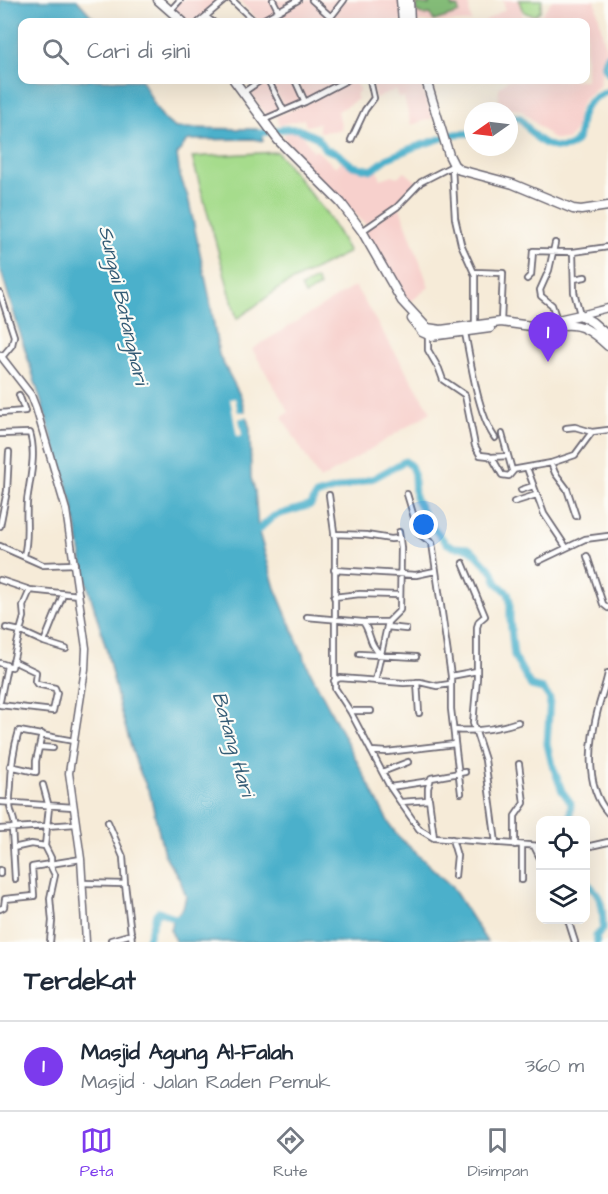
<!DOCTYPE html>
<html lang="id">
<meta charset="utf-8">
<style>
:root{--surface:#fff;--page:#f2f2f3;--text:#1f2937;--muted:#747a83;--line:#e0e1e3;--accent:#7c3aed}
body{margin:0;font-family:"Architects Daughter",sans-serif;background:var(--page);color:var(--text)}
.controls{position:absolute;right:18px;bottom:18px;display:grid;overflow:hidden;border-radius:12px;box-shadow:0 6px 24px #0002}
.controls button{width:54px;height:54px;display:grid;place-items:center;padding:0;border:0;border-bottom:2px solid var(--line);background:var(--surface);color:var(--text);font:30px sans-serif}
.compass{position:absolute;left:464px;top:102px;width:54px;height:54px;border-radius:50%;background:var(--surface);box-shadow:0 6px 24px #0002;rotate:256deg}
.you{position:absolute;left:424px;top:525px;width:21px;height:21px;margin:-15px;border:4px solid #fff;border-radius:50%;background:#1a73e8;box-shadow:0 0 0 9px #1a73e833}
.badge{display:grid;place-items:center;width:39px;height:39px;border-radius:50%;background:var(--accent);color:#fff;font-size:20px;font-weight:700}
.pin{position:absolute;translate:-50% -50px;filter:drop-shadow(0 2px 3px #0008)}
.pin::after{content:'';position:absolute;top:32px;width:21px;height:18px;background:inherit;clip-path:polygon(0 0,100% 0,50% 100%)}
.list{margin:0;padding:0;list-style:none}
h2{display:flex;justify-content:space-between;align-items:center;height:78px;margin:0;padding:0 24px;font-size:26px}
h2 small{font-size:20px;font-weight:400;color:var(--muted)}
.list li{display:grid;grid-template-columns:39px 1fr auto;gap:18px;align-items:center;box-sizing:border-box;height:90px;padding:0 24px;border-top:2px solid var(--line)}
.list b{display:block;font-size:22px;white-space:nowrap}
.list p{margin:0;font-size:20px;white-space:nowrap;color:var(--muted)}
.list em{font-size:20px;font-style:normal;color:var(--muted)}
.icon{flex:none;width:33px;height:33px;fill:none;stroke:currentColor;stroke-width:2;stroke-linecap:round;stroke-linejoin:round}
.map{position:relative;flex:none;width:608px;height:942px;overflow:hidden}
.search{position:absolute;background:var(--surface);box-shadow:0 6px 24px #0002;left:18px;right:18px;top:18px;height:66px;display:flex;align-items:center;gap:15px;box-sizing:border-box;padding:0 21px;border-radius:12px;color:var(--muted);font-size:22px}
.sheet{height:168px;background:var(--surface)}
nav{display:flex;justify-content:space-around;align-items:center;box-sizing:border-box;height:84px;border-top:2px solid var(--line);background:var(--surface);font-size:16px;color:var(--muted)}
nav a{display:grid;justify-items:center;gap:3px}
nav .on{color:var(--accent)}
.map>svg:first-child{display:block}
.built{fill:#f7d0cc}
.green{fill:#a6dc8c;stroke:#647f64;stroke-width:1.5}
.forest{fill:#84bc78;stroke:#536f5a;stroke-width:1.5}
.water{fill:#4cb0cb;stroke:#376983;stroke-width:1.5}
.pier{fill:#f6ebd8}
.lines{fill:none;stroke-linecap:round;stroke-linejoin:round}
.river{stroke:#4cb0cb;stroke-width:7}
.street-casing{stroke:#6c6872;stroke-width:8}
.secondary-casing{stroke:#6c6872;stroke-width:9}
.highway-casing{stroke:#6c6872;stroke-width:11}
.street{stroke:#fff;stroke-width:4.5}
.secondary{stroke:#fff;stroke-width:6}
.highway{stroke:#fff;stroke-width:8}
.labels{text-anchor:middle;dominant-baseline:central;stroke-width:4.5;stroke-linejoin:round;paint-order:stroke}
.water-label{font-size:20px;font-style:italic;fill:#335b75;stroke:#fdfcf7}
</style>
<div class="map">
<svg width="608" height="942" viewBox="0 0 608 942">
<rect width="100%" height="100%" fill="#fdfcf7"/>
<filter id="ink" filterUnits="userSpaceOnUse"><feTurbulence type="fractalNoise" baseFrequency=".0167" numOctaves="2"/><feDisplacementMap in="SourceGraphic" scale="12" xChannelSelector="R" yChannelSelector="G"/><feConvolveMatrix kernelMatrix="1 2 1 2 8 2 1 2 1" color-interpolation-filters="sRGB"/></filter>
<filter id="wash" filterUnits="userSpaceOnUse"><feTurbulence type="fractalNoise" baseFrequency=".008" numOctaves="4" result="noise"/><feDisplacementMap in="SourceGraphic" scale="24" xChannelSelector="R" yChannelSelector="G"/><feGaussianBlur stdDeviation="1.35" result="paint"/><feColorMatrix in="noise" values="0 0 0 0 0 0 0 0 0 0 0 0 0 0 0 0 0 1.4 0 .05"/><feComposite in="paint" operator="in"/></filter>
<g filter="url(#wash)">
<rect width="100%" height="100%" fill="#f6ebd8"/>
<path class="built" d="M180,0H221L198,22H188L172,9Z
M239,0H402L404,22H259Z
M410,0H468L471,22H413Z
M503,0H519L523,18L542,14L552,0H595L606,50L599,86L584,99L578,110L576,129L568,140L553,139L521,110L507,108L499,100V88L508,80H586V22H484L505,9Z
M262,80H267L282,111L268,118L249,90Z
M269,80H293L304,102L285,110Z
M297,80H344L306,100Z
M349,80H354L360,91L356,94L358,99L338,111L342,130L319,132V123L306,126L304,119L279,125L276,116L304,105Z
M371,80H419L433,118L411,125L404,97L399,98L396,90L375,98Z
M298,127L313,151L316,150L336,167L345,157L356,167L377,171L381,179L393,175L397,177L405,172L417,182L394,206L366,225L302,161L287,142L283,135Z
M399,205L429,287L409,303L403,298L364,230Z
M355,286L431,412L320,480L282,417L289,412L252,349Z"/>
<path class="green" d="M519,0H542L540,11L535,15C523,14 522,11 519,0Z
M277,152L327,214L349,252L281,287L237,319L192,157Z
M316,279L320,287L305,295L301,287Z"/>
<path class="forest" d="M429,0H451L452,7H458L459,13L434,21L430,14L424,15L416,11L417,4L429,5Z"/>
<path class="water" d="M0,0H77L97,22H22V80H142C150,95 159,120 176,128L257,129L262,134L263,141L253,139L189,140L185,143L177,155L180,176L188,197L209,295L219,355L241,397L250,429L251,478L255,491L258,529L275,588L310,671L390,825L397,835L452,887L487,942H176L170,929L174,918L183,908L186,896L180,880L164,854L150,794L137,766L120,709L106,648L84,573L72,502L0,268Z"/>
<path class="pier" d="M235,398L238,412H250V415L239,419L242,435L237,436L230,399Z"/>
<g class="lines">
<path class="river" d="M608,55L604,66L608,73
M509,116L520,118C526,125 531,134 538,139C549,148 571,154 578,137C581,129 579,119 584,110C589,99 599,96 608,91
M256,134L283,129H298L318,138L325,149L337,153L353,166L372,170L388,158L412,148L455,134L473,133
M252,535L274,516L311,505L316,495L374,478L405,461L411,466L414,474L415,497L427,520L446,543L454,547L468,548L474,552L493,572L497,583L508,593L510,601V619L514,656L531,686L543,689L550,699L547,744L551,761L562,791L571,803L570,820
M586,882C603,895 603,909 603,929L596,936L597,942
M147,942L156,914L159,911L174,918L181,917"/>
</g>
</g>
<g filter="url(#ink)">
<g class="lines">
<g class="street-casing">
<path id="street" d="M232,0L255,22
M273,0L278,10
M312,0L331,17
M170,11L180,0
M206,17L213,22
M199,22L225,0
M259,22L298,0
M327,22L344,0
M268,80L284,111
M295,80L305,102
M244,92L261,80
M263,120L305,102L347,80
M351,140L365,110L374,98L370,80
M452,167L455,218L461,244L475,275V324
M362,231L397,207L421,182L454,165
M555,243L549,270L540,290L541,296L552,305L557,320
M573,252L574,292L580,314
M474,272L503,273L501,322
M527,279L531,275L533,251L573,252L608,247
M574,279L585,277
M0,293L14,336L12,345L2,357
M428,333V350L439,369L443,380L465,395L475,446L480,455L489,456L493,459L502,475L509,476L514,470
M465,333C471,362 478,415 495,438
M0,413L25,411L19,395
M566,428L575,427L592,432
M0,434L30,433C36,453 31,474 28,494C24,515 30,535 24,555
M502,434L512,470L551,463L575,455L592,432L608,430
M491,457L508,456
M551,463L555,473L567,489L576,516
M527,468L544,514L566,547
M521,490L533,486
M407,494L419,534L432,543L451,676V709L461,793
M329,495L335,539V688L350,711L390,787L419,829L434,838L540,846
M514,502L536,495
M0,526L7,491L9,452
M334,534L366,535L391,539L400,538
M0,546L43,565L75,564
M587,556L603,604L608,608
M539,561L585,539L608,536
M463,563L485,616L479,621L477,627V678L473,723L485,760L496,843
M334,570L416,575L435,571
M0,580L30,590L79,595
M334,597L360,594L399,595
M307,617L363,622C371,632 368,643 380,654
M363,622H388
M387,627L406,629
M6,628L20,631L24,617L23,606L30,590
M44,642L63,595
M359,654L416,657
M0,663L12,667L20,631L44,642L66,649
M608,673C606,684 602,694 599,705C590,739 583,784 608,813
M451,676L477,671
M334,681L340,678L404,683L420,682L437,686L450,684
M375,681L388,622L400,610L401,548L399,532
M417,682L419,713
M0,701L7,666
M0,705L53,711L57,693L55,688L37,684L35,681L36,672L13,661
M350,711H371
M454,730C476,732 497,729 518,722
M40,747L53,748
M371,751L387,752L455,744
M10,766L36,772V761L42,734
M382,772L408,762
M43,785L49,807L45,846L51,858V867L55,875L50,898L52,921L50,942
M390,787L430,781
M429,799L434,838
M0,802L73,807
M401,802L428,800V788L431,778L465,772
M108,822L123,857L125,884
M12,828L15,879
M15,828C15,819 10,813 10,805C9,797 11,790 11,782C12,763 13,750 19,731L74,741
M0,829L76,824
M452,839L457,856L455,876
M515,845V816L524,803L519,764
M522,845V880
M534,846L540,858
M586,847L608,842
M13,848L31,844L45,846
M0,874V870
M83,883L125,884L132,942
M0,909L4,907L5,899L34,896L32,867L81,859
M568,920L575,942
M111,940L132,934"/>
</g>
<g class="secondary-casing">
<path id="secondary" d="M580,315L608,308
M0,355L31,395L36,408L66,510L86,648L85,669L69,773L81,859L86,942"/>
</g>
<g class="highway-casing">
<path id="highway" d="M158,0L183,22
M401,0L403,22
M409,0L410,22
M234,80L278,140L341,203L362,231L402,301L427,328L441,330L501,322L531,326L580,315L592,322L608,336
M426,80L449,155L454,165L460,170L513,184L573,209L581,210L608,206
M412,319L422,332L431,336L490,328
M558,326C580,321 593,332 608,346"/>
</g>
<use href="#street" class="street"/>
<use href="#secondary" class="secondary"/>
<use href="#highway" class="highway"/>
</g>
</g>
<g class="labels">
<g class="water-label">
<text transform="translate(123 305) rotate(77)">Sungai Batanghari</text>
<text transform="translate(233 744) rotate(74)">Batang Hari</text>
</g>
</g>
</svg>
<div class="controls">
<button><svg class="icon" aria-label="locate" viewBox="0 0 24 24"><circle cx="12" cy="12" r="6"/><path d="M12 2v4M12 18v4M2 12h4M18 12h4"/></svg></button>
<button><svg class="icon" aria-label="layers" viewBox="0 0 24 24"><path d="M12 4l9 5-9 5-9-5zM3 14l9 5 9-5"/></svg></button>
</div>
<svg class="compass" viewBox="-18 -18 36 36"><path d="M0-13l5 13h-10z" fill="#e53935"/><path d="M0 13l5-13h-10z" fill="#747a83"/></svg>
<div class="you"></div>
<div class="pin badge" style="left:548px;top:362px">1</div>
<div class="search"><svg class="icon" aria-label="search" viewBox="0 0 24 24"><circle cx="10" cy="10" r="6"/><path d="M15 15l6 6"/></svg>Cari di sini</div>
</div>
<section class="sheet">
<h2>Terdekat<small></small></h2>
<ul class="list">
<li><span class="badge">1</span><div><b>Masjid Agung Al-Falah</b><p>Masjid · Jalan Raden Pemuk</p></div><em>360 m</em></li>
</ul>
</section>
<nav>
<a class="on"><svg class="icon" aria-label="map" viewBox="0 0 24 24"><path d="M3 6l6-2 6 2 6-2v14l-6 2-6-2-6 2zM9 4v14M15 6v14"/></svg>Peta</a>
<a><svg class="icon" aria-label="directions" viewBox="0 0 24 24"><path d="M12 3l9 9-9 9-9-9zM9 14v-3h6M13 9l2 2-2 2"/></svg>Rute</a>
<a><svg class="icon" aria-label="saved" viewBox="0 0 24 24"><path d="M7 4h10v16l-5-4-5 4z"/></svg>Disimpan</a>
</nav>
